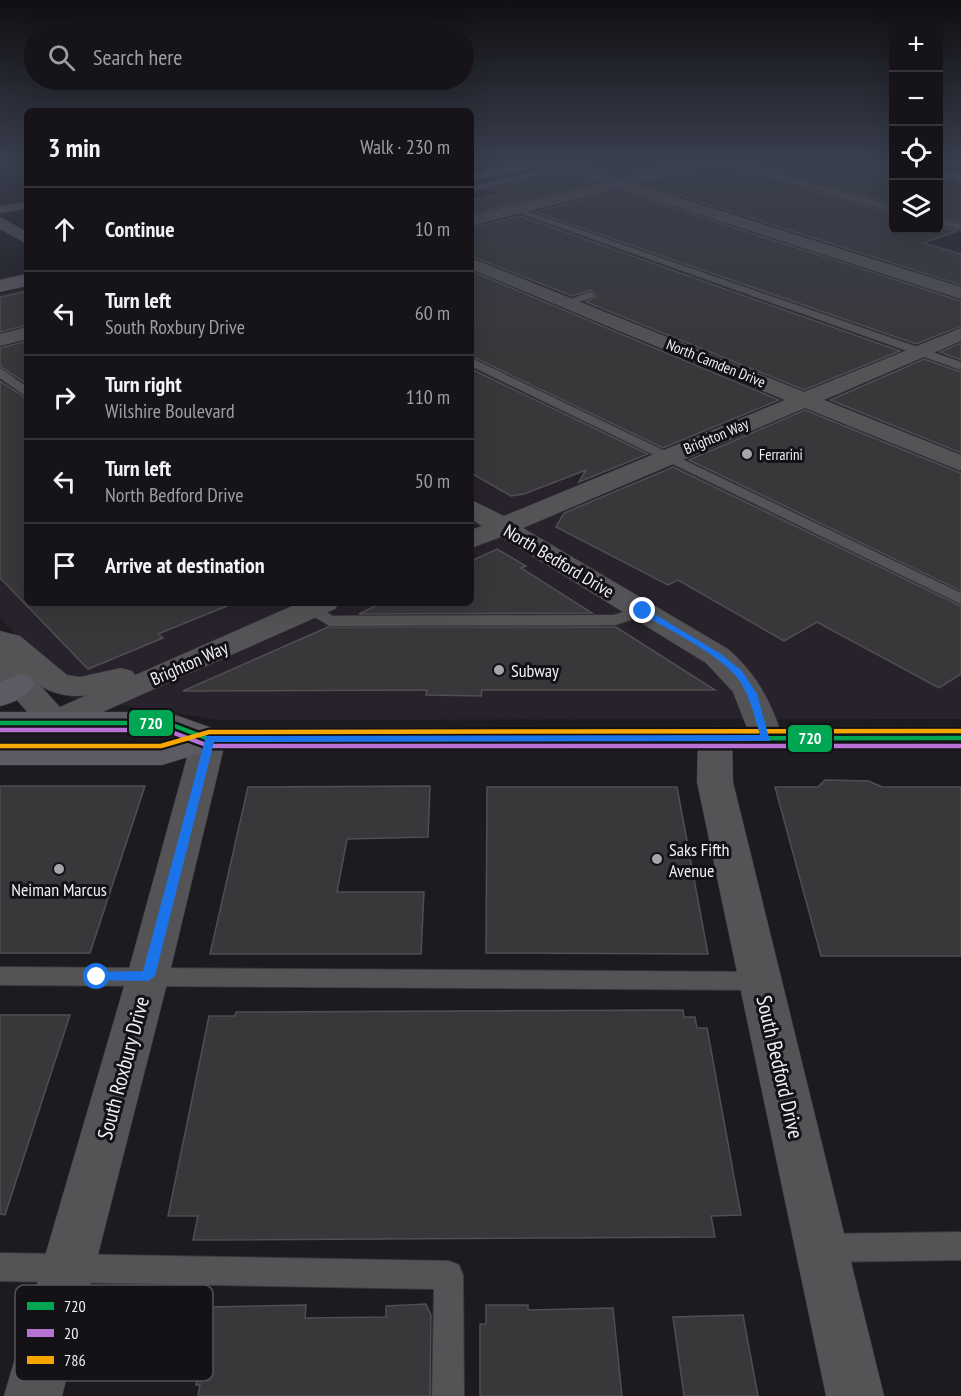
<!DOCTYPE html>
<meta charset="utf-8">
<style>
:root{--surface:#161418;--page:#232125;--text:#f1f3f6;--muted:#9e9ea2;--line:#353337}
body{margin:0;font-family:"PT Sans Narrow",sans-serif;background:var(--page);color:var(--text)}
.controls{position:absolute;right:18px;top:18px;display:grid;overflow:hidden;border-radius:9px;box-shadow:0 6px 24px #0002}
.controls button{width:54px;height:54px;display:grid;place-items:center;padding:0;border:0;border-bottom:2px solid var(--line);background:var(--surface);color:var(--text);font:30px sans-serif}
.stop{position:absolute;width:18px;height:18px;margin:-14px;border:4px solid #1a73e8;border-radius:50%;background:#fff}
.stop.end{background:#1a73e8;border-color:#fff;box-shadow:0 2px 6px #0008}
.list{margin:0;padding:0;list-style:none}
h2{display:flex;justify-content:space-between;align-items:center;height:78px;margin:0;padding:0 24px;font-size:26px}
h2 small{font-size:20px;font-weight:400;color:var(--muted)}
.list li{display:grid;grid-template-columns:39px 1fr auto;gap:18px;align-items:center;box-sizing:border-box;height:84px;padding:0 24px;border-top:2px solid var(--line)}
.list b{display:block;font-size:22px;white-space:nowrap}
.list p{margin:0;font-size:20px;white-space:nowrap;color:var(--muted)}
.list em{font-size:20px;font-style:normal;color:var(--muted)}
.icon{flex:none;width:33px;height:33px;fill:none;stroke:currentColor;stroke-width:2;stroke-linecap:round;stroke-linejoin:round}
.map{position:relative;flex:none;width:961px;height:1396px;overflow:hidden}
.search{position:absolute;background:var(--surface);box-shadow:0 6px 24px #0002;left:24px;top:24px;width:450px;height:66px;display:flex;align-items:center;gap:15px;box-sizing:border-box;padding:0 21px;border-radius:33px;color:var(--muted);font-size:22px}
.panel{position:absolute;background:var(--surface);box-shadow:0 6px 24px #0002;left:24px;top:108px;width:450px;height:498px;border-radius:9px}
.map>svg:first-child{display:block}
.built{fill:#27222c}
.building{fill:#38373a;stroke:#504e52;stroke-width:1.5}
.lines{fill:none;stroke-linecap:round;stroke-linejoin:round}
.lane-casing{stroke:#39383b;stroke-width:2}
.street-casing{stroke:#39383b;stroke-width:1}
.secondary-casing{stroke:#39383b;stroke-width:1}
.primary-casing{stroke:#39383b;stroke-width:1}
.lane{fill:#545356;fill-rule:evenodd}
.street{fill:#545356;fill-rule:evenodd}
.secondary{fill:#545356;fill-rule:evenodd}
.primary{fill:#5e5a63;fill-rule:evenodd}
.bus-1-casing{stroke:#141117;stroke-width:9}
.bus-2-casing{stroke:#141117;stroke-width:9}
.bus-3-casing{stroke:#141117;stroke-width:9}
.bus-1{stroke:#00a651;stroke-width:4.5}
.bus-2{stroke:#b673d3;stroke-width:4.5}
.bus-3{stroke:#f7a600;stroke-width:4.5}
.route{fill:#1a73e8}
.poi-dot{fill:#a7a5a9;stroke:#141117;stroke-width:2}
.labels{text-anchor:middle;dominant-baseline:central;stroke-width:6;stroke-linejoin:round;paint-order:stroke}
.far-street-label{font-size:15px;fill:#f1eff3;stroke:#141117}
.far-poi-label{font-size:15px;fill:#f1eff3;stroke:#141117;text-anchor:start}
.street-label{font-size:18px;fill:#f1eff3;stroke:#141117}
.poi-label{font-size:18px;fill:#f1eff3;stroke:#141117;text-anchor:start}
.near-street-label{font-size:21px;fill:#f1eff3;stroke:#141117}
.key{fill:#141117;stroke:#565459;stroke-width:1.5}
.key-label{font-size:16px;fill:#f1eff3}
.line-badge{stroke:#141117;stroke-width:2}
.badge-label{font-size:16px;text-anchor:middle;font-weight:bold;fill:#fff}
</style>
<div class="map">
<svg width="961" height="1396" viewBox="0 0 961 1396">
<rect width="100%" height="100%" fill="#1d1b20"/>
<path class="built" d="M567,161H893L894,230H938L939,161H961V719L221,720L70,698L0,617V294L27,288V603H471V183Z"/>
<path class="building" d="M596,161H684L620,177L585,166Z
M733,161H857L894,170V204Z
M715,163L894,214V230H939V226L957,231L923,243L961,254V285L644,184Z
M560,172L594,183L471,214V201L502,193L491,189Z
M939,181L961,187V222L939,216Z
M618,190L961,301V326L916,344L535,212Z
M520,216L900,351L804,390L586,302L597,296L591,290L572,296L471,256V228Z
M471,271L779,400L663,448L471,356Z
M27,291V325L0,332V297Z
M27,341V384L0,366V348Z
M961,343V360L940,352Z
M924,359L961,372V453L830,400Z
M471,369L648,454L579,482L586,470L524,494L511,496L471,473Z
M0,381L27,399V603L232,604L158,634L163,638L88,669L0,578Z
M805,410L961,473V591L689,460Z
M673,467L961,606V674L939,688L817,622L784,641L678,580L668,585L556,527L564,513Z
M497,549L526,566L521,568L592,613L359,614L381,603H471V561Z
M328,627H616L715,690H482L481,696L426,695L427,690L183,691Z
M825,780L869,781L882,787H961V956H821L775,787H818Z
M0,786H145L90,953H0Z
M430,786L428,837L347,839L337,892H424L421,954H210L248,787Z
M487,787H677L708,954L486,953Z
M683,1010L684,1017H695L697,1028H707L741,1215L711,1216L715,1237L193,1240L198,1216H168L209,1016H235L236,1012Z
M0,1015H70L5,1215L0,1214Z
M426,1304L431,1315L430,1396H198L200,1385H196L199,1366H153L165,1308L306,1305L305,1318L386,1317V1306Z
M486,1305H528V1310L613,1308L622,1396H480V1324H486Z
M743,1315L758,1396H684L673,1317Z"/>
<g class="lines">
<g class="lane-casing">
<path id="lane" d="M582,161H594L471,192V186Z
M715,161H726L894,206V212Z
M938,162H943L944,164L938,166Z
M27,202V208L0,213V207Z
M514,207L961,362V370L514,211Z
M938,218L961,224V230L938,224Z
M590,292L595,295L594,297L568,305L563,302Z
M471,358L961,593V604L471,366Z
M0,368L27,387V397L0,378Z
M291,603H311L333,616L614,615L643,606L651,611L649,614L615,625L330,626Z
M0,967L761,972L769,974L773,981L769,988L761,990L0,985Z
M961,1232V1260L823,1262L813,1258L809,1248L813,1238L823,1234Z
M0,1253L449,1261L459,1265L463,1275L464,1396H432L434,1289L0,1281Z"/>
</g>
<g class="street-casing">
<path id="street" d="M0,217L27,232V244L0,229Z
M715,727L727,730L732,738L733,782L884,1396H826L697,782L698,738L703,730Z"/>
</g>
<g class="secondary-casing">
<path id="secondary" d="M542,161H562L620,179L691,161H714L712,164L636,184L961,287V299L618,188L471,226V216L602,183L544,164Z
M881,161H894V166L883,164Z
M938,169L961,174V184L938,178Z
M471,258L804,392L961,328V341L824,400L961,455V471L805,408L523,528L728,649C757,674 771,702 783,738L778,746L766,749L754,746L733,692L706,663L501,537L471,548V530L482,526L471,519V500L504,516L785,400L471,269Z
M27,327V339L0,346V334Z
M299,603H339L335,609L55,733L43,730L0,681V631L20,636L67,675L80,677L121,668L132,671L135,675ZM40,685C50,694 73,698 87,695L60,707Z
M209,728L221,731L226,739L169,976L62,1396H4L127,976L192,739L197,731Z"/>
</g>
<g class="primary-casing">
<path id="primary" d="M525,161H549L547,164L471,182V172Z
M27,274V286L0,292V280Z
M19,674L30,677L35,684C27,696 14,703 0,706V682Z
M0,712H167L212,728L961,727V749L211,750L162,765H0V743H160L175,738L163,734H0Z"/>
</g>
<use href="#lane" class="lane"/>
<use href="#street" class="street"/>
<use href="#secondary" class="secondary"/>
<use href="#primary" class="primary"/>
<g class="bus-1-casing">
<path id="bus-1" d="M0,723H167L209,739L961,738"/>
</g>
<g class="bus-2-casing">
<path id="bus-2" d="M0,730H166L209,746H961"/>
</g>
<g class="bus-3-casing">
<path id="bus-3" d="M0,746H161L209,732L961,731"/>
</g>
<use href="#bus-1" class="bus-1"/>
<use href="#bus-2" class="bus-2"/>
<use href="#bus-3" class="bus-3"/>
</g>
<linearGradient id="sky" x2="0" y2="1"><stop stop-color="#100f12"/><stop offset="0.45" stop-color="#3a3f4e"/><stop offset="1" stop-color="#3a3f4e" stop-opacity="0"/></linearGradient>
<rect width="961" height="356" fill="url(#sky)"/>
<path class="route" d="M640,609H646L721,654L742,671L757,694L770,741L214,742L155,976L148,981L92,980V973L97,972L143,971L206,736L760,735C754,715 749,691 735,675C712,650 669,630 640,613Z"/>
<g class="poi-dot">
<circle cx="747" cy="454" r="6"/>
<circle cx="499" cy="670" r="6"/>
<circle cx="657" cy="859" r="6"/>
<circle cx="59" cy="869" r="6"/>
</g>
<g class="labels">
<g class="far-street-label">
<text transform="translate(716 363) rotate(22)">North Camden Drive</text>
<text transform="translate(716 436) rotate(-23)">Brighton Way</text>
</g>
<g class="far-poi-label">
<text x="759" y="454">Ferrarini</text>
</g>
<g class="street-label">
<text transform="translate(559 561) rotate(31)">North Bedford Drive</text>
<text transform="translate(189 663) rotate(-24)">Brighton Way</text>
</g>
<g class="poi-label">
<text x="511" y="670">Subway</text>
<text x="669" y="849">Saks Fifth<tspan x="669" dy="21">Avenue</tspan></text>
<text x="59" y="889" text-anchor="middle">Neiman Marcus</text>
</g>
<g class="near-street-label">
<text transform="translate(780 1067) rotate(77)">South Bedford Drive</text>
<text transform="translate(123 1068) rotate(-75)">South Roxbury Drive</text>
</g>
</g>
<rect x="15" y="1285" width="198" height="96" rx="9" class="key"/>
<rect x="27" y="1302" width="27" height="8" fill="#00a651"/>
<rect x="27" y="1329" width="27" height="8" fill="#b673d3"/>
<rect x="27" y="1356" width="27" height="8" fill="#f7a600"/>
<g class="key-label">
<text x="64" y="1312">720</text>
<text x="64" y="1339">20</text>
<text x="64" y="1366">786</text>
</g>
<g class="line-badge">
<rect x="128" y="709" width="46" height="28" rx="6" fill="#00a651"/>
<rect x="787" y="724" width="46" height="29" rx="6" fill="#00a651"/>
</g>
<g class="badge-label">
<text x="151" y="729">720</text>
<text x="810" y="744">720</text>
</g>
</svg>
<div class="controls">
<button>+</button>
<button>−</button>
<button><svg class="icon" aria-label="locate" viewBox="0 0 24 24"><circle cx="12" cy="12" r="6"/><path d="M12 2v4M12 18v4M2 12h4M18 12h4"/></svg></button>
<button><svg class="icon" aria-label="layers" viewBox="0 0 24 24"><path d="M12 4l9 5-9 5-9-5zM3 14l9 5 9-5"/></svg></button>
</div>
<div class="stop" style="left:97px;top:977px"></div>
<div class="stop end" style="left:643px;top:611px"></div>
<div class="search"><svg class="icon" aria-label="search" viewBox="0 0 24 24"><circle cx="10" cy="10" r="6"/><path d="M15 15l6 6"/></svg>Search here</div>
<section class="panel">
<h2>3 min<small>Walk · 230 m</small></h2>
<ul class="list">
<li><svg class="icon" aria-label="ahead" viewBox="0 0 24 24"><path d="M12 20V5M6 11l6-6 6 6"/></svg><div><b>Continue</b></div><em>10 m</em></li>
<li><svg class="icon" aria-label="left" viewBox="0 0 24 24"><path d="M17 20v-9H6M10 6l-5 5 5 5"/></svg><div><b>Turn left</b><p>South Roxbury Drive</p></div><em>60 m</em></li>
<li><svg class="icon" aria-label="right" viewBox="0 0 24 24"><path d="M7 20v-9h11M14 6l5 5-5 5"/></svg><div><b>Turn right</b><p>Wilshire Boulevard</p></div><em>110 m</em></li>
<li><svg class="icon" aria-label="left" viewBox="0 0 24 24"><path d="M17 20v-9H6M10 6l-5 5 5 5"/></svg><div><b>Turn left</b><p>North Bedford Drive</p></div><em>50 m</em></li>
<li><svg class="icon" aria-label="arrive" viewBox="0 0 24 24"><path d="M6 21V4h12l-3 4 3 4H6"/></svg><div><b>Arrive at destination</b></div></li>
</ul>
</section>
</div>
